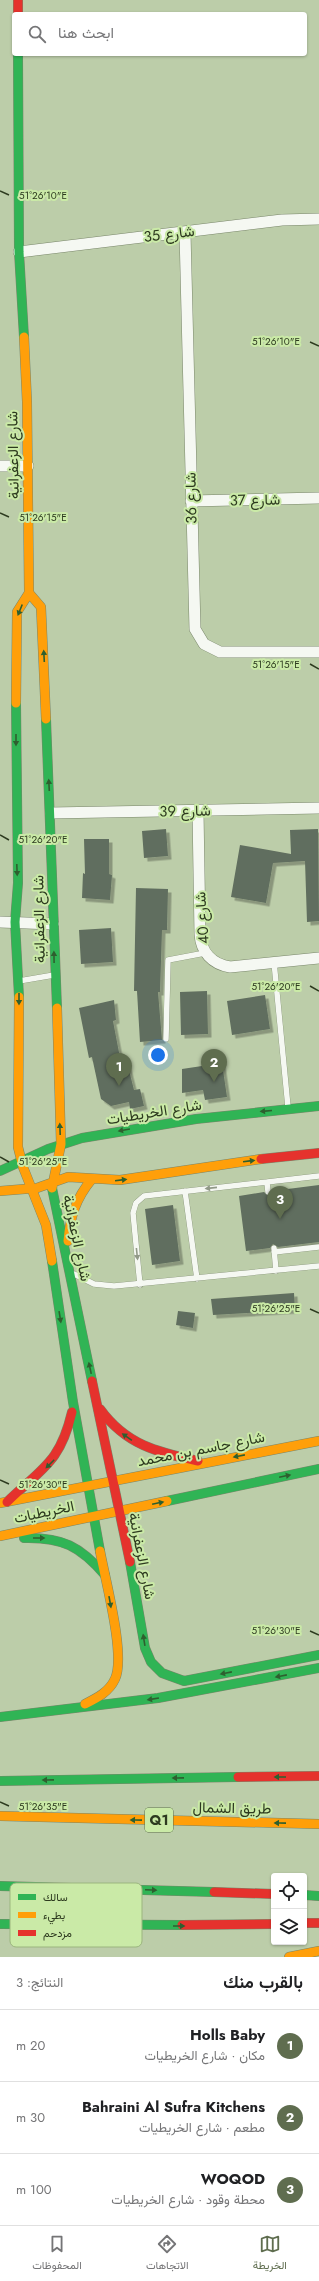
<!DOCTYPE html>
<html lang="ar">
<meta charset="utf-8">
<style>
:root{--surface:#fff;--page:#f6f6f6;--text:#202124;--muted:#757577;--line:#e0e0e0;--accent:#5f6d4f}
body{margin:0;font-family:Jost,Vazirmatn,sans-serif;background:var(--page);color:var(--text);direction:rtl}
.controls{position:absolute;right:12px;bottom:12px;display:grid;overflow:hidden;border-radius:4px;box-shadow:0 1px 3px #0004}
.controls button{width:36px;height:36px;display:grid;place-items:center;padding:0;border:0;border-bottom:1px solid var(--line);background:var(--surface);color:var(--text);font:20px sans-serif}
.you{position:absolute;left:158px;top:1055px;width:14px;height:14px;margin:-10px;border:3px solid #fff;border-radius:50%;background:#1a73e8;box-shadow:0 0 0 6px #1a73e833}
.badge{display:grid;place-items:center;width:26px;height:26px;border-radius:50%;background:var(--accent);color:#fff;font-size:13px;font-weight:700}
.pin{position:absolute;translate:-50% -33px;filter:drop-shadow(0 1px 2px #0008)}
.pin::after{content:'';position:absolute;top:21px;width:14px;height:12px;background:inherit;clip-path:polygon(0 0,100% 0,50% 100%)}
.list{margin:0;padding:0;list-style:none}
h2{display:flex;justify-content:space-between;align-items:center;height:52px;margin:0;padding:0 16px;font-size:17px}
h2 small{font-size:13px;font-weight:400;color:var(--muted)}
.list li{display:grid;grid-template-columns:26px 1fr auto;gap:12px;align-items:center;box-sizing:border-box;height:72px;padding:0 16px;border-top:1px solid var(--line)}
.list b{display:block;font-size:15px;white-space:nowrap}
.list p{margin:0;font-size:13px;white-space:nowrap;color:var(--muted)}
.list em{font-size:13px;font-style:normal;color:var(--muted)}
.icon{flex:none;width:22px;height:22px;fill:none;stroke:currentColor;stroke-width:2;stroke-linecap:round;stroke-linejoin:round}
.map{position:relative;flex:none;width:319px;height:1957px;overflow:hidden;direction:ltr}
.search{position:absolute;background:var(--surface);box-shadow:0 1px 3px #0004;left:12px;right:12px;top:12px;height:44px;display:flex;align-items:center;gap:10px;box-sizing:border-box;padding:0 14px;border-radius:4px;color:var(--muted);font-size:15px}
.sheet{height:268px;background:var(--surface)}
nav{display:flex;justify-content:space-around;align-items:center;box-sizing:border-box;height:56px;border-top:1px solid var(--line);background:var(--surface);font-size:11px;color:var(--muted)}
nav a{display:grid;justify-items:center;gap:2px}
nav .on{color:var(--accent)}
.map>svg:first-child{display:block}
.building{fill:#606e5e;filter:url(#shadow)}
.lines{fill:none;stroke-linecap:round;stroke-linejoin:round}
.lane-casing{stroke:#79866a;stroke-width:6}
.street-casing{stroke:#79866a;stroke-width:12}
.fast-casing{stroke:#79866a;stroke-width:10}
.slow-casing{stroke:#79866a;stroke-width:10}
.jam-casing{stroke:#79866a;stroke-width:10}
.lane{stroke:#f5f8f2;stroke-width:5.5}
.street{stroke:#f5f8f2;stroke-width:11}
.fast{stroke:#30b455;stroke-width:9}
.slow{stroke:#ff9f0a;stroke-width:9}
.jam{stroke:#e5322d;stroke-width:9}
.oneway{fill:#2e5f2f}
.oneway2{fill:#919988}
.ticks{fill:none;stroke:#2d3a1f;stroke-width:1.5}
.labels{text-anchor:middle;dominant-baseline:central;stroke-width:4;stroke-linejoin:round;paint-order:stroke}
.shield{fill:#caeaa7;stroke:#5c6f48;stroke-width:1}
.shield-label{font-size:14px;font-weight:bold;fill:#2d3a1f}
.street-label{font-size:15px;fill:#2d3a1f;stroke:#caeaa7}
.key{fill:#caeaa7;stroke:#9bb57e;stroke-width:1}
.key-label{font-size:11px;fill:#2d3a1f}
.ticks-label{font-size:10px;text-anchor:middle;fill:#2d3a1f;stroke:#caeaa7;stroke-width:4;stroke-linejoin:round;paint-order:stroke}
</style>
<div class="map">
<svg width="319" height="1957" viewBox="0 0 319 1957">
<defs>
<filter id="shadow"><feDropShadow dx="3.5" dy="3.5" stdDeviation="0" flood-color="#0004"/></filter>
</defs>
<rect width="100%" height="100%" fill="#bccda9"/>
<path class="building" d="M166,829L168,856L144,858L142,831Z
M318,829L319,921L307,922L305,861L273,863L266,903L231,897L240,845L291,854L290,830Z
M84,839H109V874L112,875L110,900L82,898L83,873L85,874Z
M136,888L168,889L167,930H162L160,992H158L162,1040L140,1042L137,991H134Z
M111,928L113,962L81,964L79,930Z
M207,991L208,1034L181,1035L180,992Z
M265,995L270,1029L232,1035L227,1001Z
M114,1000L116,1020L113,1021L122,1068L128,1066L134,1090L140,1089L144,1106L130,1109L129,1102L111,1106L101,1099L92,1057L89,1058L79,1008Z
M222,1063L227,1097L205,1100L203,1090L182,1093V1069Z
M319,1185V1242L278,1247L273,1244L270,1248L246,1251L239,1196L264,1192L269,1196L272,1191Z
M173,1205L180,1261L152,1265L145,1209Z
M294,1293L295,1310L213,1315L211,1299Z
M178,1311L195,1313L193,1328L176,1325Z"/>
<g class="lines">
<g class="lane-casing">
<path id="lane" d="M274,962L288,1107
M19,981L54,975
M166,1039L168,960L205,953
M267,1182L268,1192
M185,1191L197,1279
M274,1248L276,1271
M274,1252L319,1247
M74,1274L94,1284L114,1286L319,1266
M140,1285L133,1213L136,1203L144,1196L319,1176"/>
</g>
<g class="street-casing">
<path id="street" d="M185,233L195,629L204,644L220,652H319
M19,252L282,220L319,219
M0,466H28
M191,501L319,498
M198,811L200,934C201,952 212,964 230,967L319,958
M51,813L319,808
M0,922L53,924"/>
</g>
<g class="fast-casing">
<path id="fast" d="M18,54L19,252L24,337
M16,703L18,883L15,922L19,997
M46,719L57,1008
M0,1171L48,1149L82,1138L196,1119L319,1106
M52,1188L92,1381
M52,1261L73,1402L100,1551
M167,1501L319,1469
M24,1538C62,1537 80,1546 105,1575
M130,1562L145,1648L151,1662L162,1673L184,1681L319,1655
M0,1717L158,1698L319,1668
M0,1781L238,1777
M0,1886L214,1892
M304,1895L319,1896
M0,1924L182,1925"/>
</g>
<g class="slow-casing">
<path id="slow" d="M24,337L27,402L29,593
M16,703L17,612L29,593L41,607L46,719
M19,997L18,1147L23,1167L46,1225L52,1261
M52,1188L61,1144L57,1008
M0,1191L37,1188L68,1177L120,1180L261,1159
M68,1241C70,1217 76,1198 92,1179
M0,1503L319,1441
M0,1536L167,1501
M85,1704C97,1698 109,1692 115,1679C126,1656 105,1579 100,1551
M0,1816L319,1824
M289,1957L319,1951"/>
</g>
<g class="jam-casing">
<path id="jam" d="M18,0V14
M261,1159L319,1153
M92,1381L130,1562
M100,1409C126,1445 157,1452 198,1461
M7,1502C42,1468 60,1463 72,1412
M238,1777L319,1776
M214,1892L274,1894
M304,1923H319
M182,1925L274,1924"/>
</g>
<use href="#lane" class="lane"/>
<use href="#street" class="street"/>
<use href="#fast" class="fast"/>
<use href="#slow" class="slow"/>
<use href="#jam" class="jam"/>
</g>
<defs><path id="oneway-solid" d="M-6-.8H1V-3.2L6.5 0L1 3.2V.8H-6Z"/></defs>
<g class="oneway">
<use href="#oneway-solid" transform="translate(20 610) rotate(112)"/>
<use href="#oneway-solid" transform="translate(44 656) rotate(-93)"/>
<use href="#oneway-solid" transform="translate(16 740) rotate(90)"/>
<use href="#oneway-solid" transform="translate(49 785) rotate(-93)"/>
<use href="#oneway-solid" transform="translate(17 870) rotate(88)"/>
<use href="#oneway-solid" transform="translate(54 957) rotate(-91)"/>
<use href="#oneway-solid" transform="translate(19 999) rotate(90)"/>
<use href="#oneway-solid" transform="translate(266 1111) rotate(175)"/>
<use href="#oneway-solid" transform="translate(60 1129) rotate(-92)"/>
<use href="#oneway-solid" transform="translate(124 1130) rotate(170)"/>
<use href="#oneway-solid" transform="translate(249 1161) rotate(-7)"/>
<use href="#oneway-solid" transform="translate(121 1180) rotate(-7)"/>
<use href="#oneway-solid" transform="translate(60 1317) rotate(81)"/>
<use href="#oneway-solid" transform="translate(90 1368) rotate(-102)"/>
<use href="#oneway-solid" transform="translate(127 1437) rotate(-145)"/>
<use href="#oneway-solid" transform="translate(239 1456) rotate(169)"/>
<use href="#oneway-solid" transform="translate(50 1464) rotate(135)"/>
<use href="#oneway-solid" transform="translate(285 1476) rotate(-12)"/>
<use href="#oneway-solid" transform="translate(158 1503) rotate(-12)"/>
<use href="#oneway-solid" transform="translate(39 1538)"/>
<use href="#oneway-solid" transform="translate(110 1602) rotate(80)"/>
<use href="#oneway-solid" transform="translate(144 1640) rotate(-99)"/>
<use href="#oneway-solid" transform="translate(226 1673) rotate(169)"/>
<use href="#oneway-solid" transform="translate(281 1676) rotate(169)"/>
<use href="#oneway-solid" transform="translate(153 1699) rotate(171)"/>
<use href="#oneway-solid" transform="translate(280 1777) rotate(180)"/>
<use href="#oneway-solid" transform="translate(178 1778) rotate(179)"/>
<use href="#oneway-solid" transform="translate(48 1780) rotate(179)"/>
<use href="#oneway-solid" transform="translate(136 1820) rotate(-179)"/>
<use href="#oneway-solid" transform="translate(280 1823) rotate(-179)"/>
<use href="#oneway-solid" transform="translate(151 1890) rotate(2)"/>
<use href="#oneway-solid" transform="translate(179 1926)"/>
</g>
<g class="oneway2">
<use href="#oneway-solid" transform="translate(211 1188) rotate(174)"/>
<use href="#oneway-solid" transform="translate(137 1254) rotate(84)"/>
</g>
<path class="ticks" d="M0,191L9,195M310,342L319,346M0,513L9,517M310,664L319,669M0,835L9,840M310,986L319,991M0,1157L9,1162M310,1309L319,1313M0,1480L9,1484M310,1631L319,1635M0,1802L9,1806"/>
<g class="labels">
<rect class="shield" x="145" y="1808" width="28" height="24" rx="3"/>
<g class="shield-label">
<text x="159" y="1820">Q1</text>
</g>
<g class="street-label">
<text transform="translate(169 234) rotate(-7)">شارع 35</text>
<text transform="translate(13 455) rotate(-91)">شارع الزعفرانية</text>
<text transform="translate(191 498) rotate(-91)">شارع 36</text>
<text transform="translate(255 500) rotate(-1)">شارع 37</text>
<text transform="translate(185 811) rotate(-1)">شارع 39</text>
<text transform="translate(202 918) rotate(-94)">شارع 40</text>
<text transform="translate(39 919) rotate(-91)">شارع الزعفرانية</text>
<text transform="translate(154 1112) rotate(-9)">شارع الخريطيات</text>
<text transform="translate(77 1238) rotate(78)">شارع الزعفرانية</text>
<text transform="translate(201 1449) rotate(-11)">شارع جاسم بن محمد</text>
<text transform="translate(44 1512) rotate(-12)">الخريطيات</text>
<text transform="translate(142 1556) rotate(79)">شارع الزعفرانية</text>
<text transform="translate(232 1808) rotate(1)">طريق الشمال</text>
</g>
</g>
<rect x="10" y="1883" width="132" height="64" rx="6" class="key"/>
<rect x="18" y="1894" width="18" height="6" fill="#30b455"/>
<rect x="18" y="1912" width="18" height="6" fill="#ff9f0a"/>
<rect x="18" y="1930" width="18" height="6" fill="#e5322d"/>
<g class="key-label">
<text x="43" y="1901">سالك</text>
<text x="43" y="1919">بطيء</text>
<text x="43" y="1937">مزدحم</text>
</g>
<g class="ticks-label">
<text x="43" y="199">51°26'10"E</text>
<text x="276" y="345">51°26'10"E</text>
<text x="43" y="521">51°26'15"E</text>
<text x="276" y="668">51°26'15"E</text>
<text x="43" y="843">51°26'20"E</text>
<text x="276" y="990">51°26'20"E</text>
<text x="43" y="1165">51°26'25"E</text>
<text x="276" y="1312">51°26'25"E</text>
<text x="43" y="1488">51°26'30"E</text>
<text x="276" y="1634">51°26'30"E</text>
<text x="43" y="1810">51°26'35"E</text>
</g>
</svg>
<div class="controls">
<button><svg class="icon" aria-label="locate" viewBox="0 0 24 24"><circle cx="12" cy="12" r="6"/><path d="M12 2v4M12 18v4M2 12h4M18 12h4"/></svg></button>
<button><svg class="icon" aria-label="layers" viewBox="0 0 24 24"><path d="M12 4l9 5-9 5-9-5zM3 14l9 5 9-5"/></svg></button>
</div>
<div class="you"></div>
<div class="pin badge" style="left:119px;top:1086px">1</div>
<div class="pin badge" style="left:214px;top:1082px">2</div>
<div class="pin badge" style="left:280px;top:1219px">3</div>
<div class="search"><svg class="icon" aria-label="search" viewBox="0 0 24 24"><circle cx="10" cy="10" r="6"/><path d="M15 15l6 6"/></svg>ابحث هنا</div>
</div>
<section class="sheet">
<h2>بالقرب منك<small>النتائج: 3</small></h2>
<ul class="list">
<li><span class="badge">1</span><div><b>Holls Baby</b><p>مكان · شارع الخريطيات</p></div><em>20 m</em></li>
<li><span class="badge">2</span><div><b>Bahraini Al Sufra Kitchens</b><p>مطعم · شارع الخريطيات</p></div><em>30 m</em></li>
<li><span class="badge">3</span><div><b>WOQOD</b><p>محطة وقود · شارع الخريطيات</p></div><em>100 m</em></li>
</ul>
</section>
<nav>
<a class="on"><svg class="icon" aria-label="map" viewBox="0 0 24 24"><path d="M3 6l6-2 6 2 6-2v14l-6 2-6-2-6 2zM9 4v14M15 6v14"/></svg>الخريطة</a>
<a><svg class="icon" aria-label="directions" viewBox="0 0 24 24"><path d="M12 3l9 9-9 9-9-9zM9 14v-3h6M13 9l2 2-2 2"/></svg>الاتجاهات</a>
<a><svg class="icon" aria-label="saved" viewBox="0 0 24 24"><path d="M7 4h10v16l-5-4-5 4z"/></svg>المحفوظات</a>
</nav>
